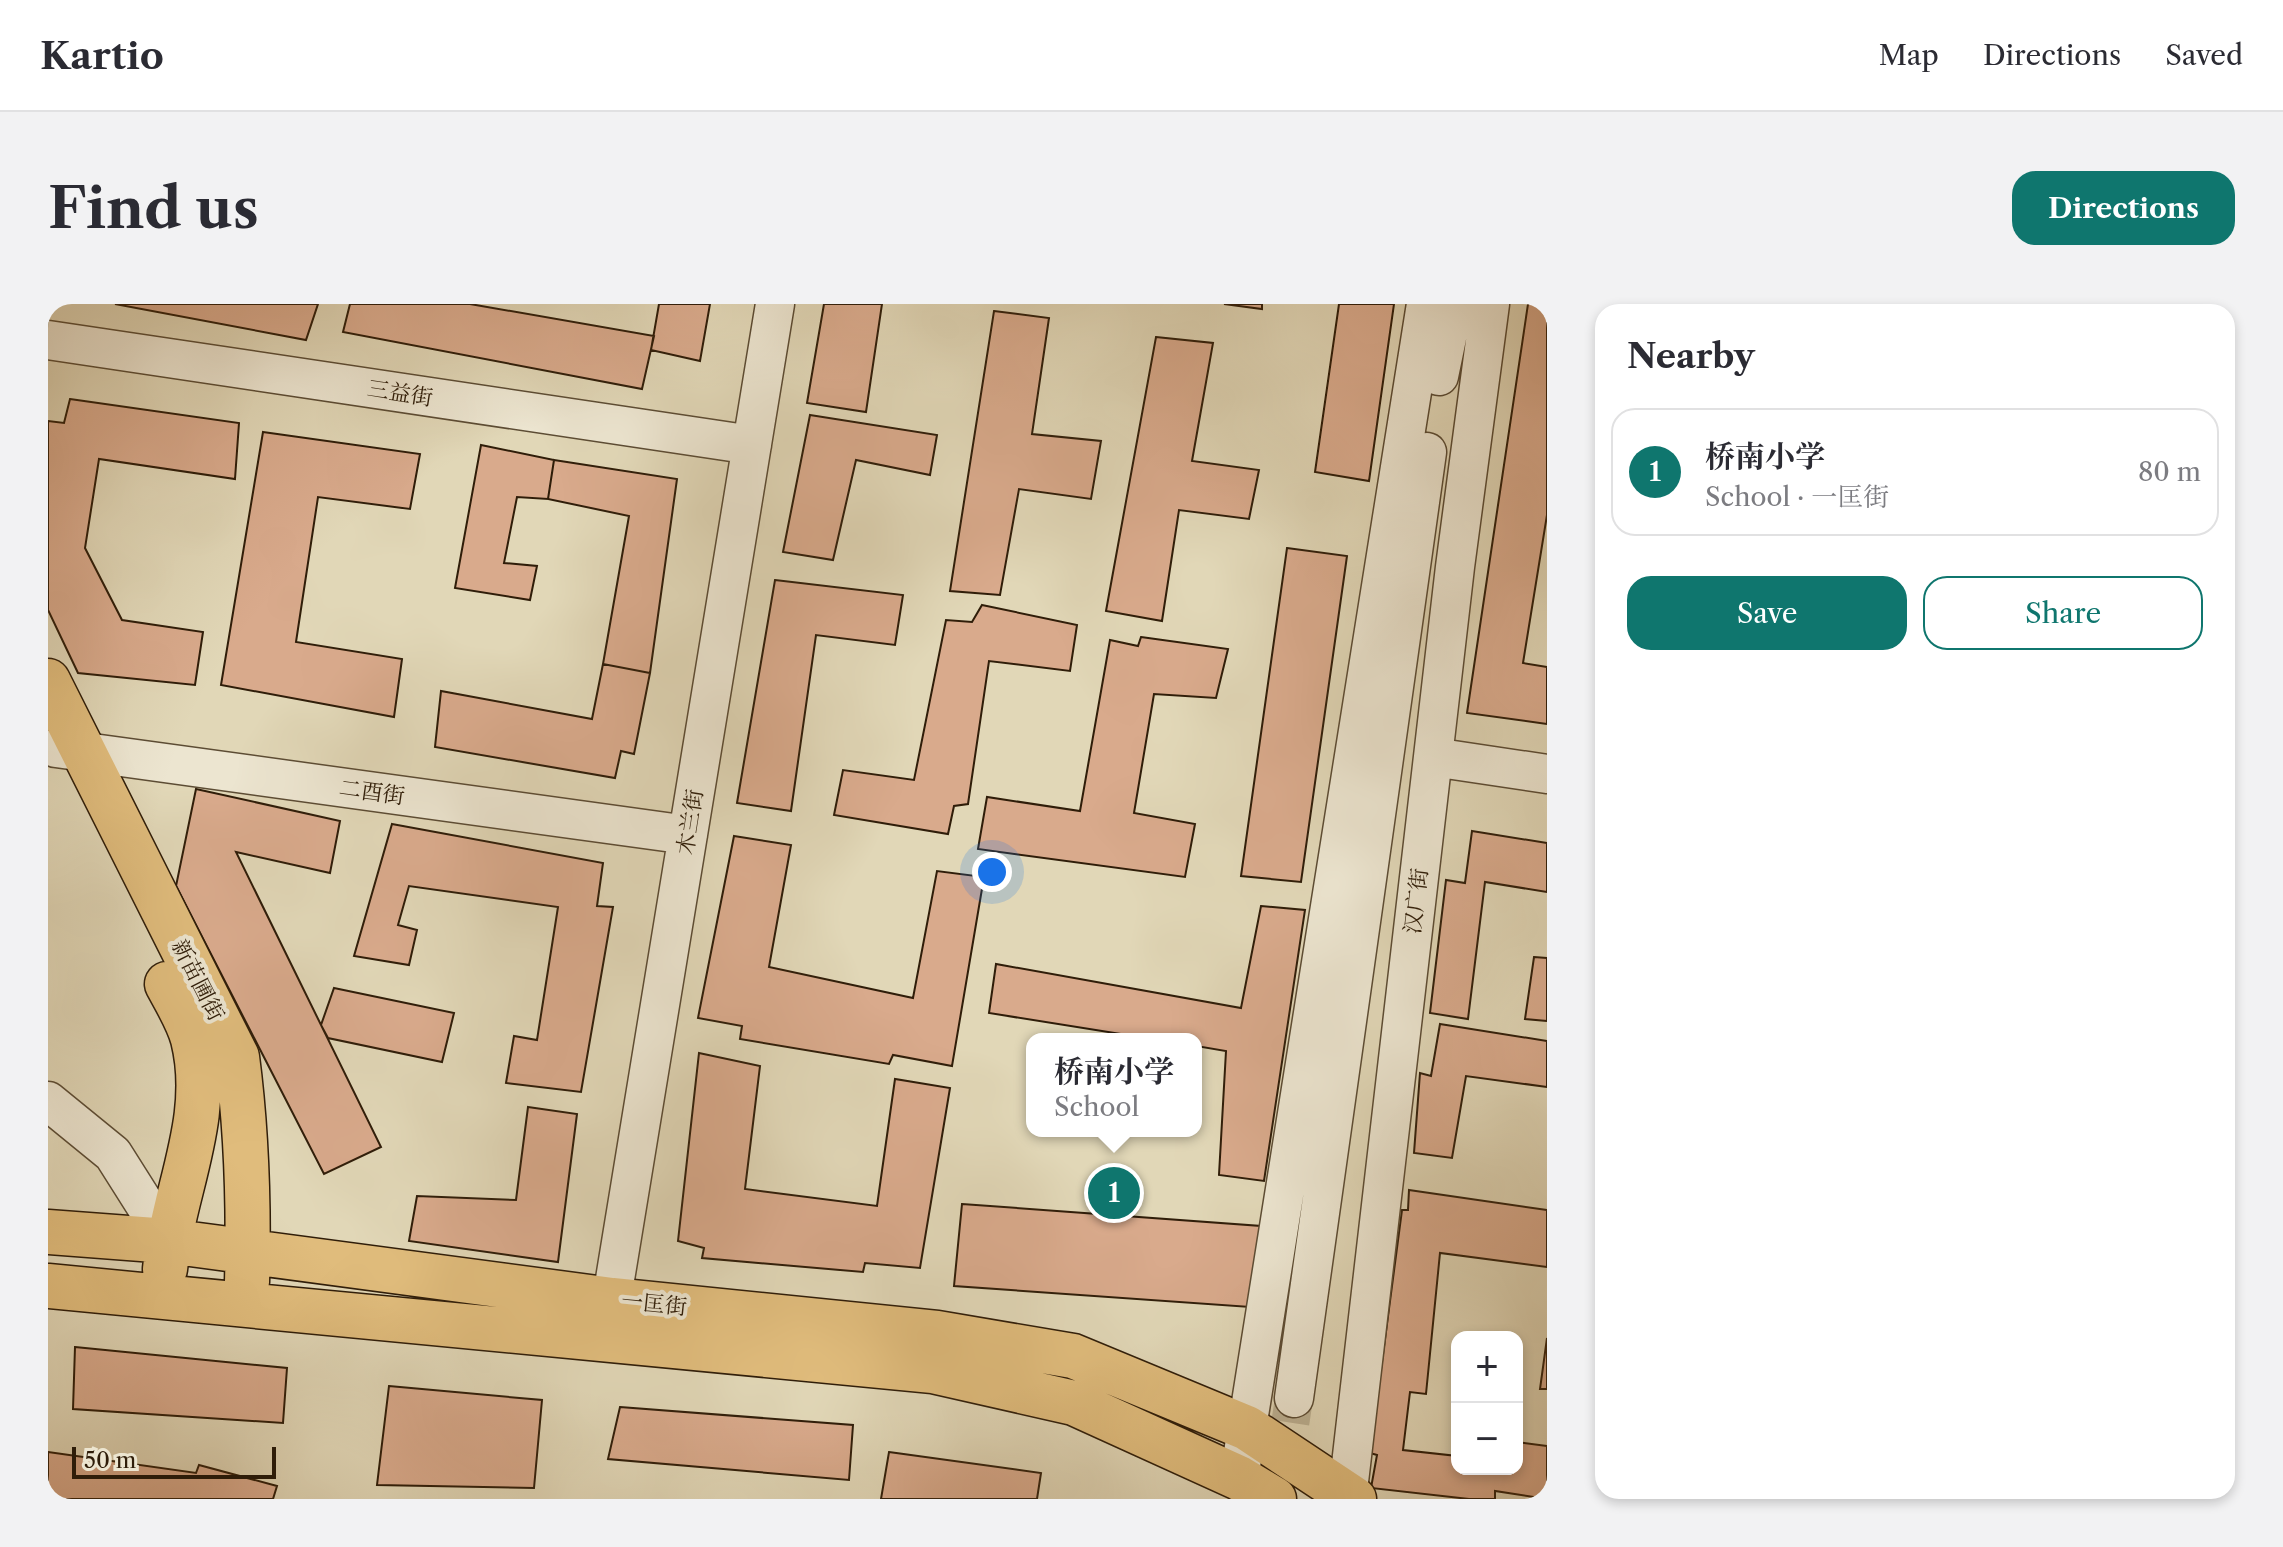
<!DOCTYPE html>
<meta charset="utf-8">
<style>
:root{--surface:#fff;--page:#f2f2f3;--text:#2b2b33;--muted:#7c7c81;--line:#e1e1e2;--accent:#0f766e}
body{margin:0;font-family:"Libre Caslon Text","Noto Serif SC",serif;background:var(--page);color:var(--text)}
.controls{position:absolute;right:24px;bottom:24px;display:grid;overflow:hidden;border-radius:16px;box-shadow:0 4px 12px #0003}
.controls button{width:72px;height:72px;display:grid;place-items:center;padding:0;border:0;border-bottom:2px solid var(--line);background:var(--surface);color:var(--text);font:40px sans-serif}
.scale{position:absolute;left:24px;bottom:20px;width:204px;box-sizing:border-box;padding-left:8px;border:4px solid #2f1d09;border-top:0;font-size:22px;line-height:28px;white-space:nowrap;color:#2f1d09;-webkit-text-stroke:6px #ece5d0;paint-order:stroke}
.you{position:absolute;left:944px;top:568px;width:28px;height:28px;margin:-20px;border:6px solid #fff;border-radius:50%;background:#1a73e8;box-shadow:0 0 0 12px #1a73e833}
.badge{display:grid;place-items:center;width:52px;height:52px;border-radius:50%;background:var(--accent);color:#fff;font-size:26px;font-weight:700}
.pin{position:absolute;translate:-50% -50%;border:4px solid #fff;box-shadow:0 2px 8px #0006}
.popup{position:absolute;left:978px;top:729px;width:176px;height:104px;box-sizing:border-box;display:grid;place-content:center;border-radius:16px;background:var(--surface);filter:drop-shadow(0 2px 6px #0005);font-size:26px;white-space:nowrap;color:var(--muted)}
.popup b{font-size:30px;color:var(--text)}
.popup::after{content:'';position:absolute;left:50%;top:100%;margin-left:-16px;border:16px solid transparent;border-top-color:var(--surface)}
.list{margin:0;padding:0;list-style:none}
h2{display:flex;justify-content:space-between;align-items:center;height:104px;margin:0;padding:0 32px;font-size:34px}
h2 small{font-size:26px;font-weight:400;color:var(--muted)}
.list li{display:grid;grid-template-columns:52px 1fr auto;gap:24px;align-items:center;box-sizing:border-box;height:128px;margin:0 16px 16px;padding:0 16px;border:2px solid var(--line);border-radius:24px}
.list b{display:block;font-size:30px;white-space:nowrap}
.list p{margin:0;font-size:26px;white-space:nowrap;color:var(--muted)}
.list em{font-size:26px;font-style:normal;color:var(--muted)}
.actions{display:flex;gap:16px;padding:24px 32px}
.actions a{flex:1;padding:18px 0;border:2px solid var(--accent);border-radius:24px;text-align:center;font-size:28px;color:var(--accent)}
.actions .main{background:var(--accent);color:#fff}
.map{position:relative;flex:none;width:1499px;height:1195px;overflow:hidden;border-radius:24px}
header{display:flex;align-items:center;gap:48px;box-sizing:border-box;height:112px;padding:0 40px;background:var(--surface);border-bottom:2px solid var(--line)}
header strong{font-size:38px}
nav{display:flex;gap:44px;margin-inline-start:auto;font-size:28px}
.intro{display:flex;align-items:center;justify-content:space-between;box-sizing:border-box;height:192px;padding:0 48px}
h1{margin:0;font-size:56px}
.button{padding:20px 36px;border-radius:24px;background:var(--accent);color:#fff;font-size:28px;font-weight:700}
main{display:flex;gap:48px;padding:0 48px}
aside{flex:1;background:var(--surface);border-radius:24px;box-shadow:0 4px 12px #0003}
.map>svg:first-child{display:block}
.building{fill:#d9aa8c;stroke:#2f1d09;stroke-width:2}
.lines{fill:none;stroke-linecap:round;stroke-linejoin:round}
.minor-tunnel{stroke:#bdb294;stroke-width:38;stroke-dasharray:38 19;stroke-linecap:butt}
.minor-casing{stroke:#5c4c34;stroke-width:41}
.major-casing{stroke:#2f1d09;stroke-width:47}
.minor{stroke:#ece5d0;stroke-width:38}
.major{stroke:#e0bc7c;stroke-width:44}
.labels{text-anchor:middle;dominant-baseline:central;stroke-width:8;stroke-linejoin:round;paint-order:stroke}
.street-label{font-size:22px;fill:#2f1d09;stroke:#ece5d0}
</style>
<header>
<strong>Kartio</strong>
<nav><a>Map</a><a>Directions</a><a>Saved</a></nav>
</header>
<div class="intro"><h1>Find us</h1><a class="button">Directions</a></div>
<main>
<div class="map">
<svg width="1499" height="1195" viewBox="0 0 1499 1195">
<rect width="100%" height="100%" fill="#e1d7b7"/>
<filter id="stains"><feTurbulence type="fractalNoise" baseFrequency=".0025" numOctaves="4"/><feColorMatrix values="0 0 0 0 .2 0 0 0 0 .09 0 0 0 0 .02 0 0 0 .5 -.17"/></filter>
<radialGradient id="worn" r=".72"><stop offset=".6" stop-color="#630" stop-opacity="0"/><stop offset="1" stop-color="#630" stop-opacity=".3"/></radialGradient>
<path class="building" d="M67,0H270L258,36Z
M302,0H422L606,32L594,85L295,28Z
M611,0H662L652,57L603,46Z
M776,0H834L818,108L759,99Z
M1176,0H1214V5Z
M1291,0H1346L1321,177L1267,168Z
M1480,0H1499V211L1475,359L1499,363V420L1419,409Z
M946,7L1001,14L984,130L1053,137L1043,195L971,185L952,291L902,287Z
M1108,33L1165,39L1144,157L1211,166L1201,215L1131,206L1114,317L1058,307Z
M22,95L191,119L187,175L51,155L37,244L74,316L155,328L147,381L30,369L0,306V117L16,119Z
M762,111L889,131L882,171L808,156L785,256L735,248Z
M215,128L372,150L362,205L270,193L248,338L354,355L346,413L173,381Z
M433,141L506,156L500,195L469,193L456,259L489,262L482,296L407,284Z
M506,156L629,175L602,369L555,360L581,212L500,195Z
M1239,244L1299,252L1253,578L1193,572Z
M727,276L855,291L847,341L768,331L743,507L689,499Z
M934,301L1029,321L1022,367L941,357L920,500L906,502L900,530L786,511L795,466L866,476L898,316L924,318Z
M1093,333L1180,345L1168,394L1106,390L1086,509L1147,520L1137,573L930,545L939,493L1032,507L1062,336L1090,342Z
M555,360L602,369L586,450L573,447L567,474L387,443L393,387L544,415Z
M148,485L292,517L282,569L188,548L333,843L276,870L128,582Z
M344,520L555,559L549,602L565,603L533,788L458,779L466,732L489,736L510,603L361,582L350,621L369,626L361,661L306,652Z
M1424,527L1499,539V588L1437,578L1420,715L1382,709L1398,576L1417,579Z
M686,532L743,541L721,663L865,694L889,567L936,573L904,762L845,751L841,760L692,735L694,722L650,714Z
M1213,602L1257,606L1216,877L1171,871L1178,747L1148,742V735H1104L941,709L948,660L1193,704Z
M1486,653L1499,654V717L1477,715Z
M286,684L406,709L394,758L280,734L273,721Z
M1392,720L1499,737V783L1418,772L1404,854L1366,849L1372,769L1383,772Z
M651,749L712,762L697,885L829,902L847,775L902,784L872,964L817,959L815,968L654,954L656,944L630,937Z
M480,803L529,810L510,958L361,937L369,892L468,896Z
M1361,886L1499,906V963L1392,949L1378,1090L1362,1088L1355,1146L1409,1152V1165H1469V1138L1499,1142V1195L1447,1187V1195H1421L1323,1184L1329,1151L1322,1149L1354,906H1360Z
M914,900L1213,922L1202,1003L906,982Z
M1499,1034V1085H1492Z
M27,1043L239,1064L235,1119L25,1105Z
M341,1082L494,1096L486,1184L329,1181Z
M572,1103L805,1121L801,1176L560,1155Z
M0,1148L148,1169L151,1161L229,1182L225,1195H0Z
M841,1148L993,1169L989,1195H833Z"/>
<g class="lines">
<path class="minor-tunnel" d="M1234,1175L1246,1094"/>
<g class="minor-casing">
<path id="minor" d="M0,36L704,141
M1391,72L1406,0
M8,444L640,531
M1385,453L1499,470
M0,797L65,850L120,937
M559,1024L727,0
M1246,1094L1379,148
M1191,1174L1378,0
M1299,1195L1407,263L1442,0"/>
</g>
<g class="major-casing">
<path id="major" d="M0,377L189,753C199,829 201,902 199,978
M0,928L120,937L564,996L889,1029L1025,1052L1199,1124L1306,1195
M117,965C125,887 165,815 145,735C140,716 128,697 119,680
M0,982L885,1067L1026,1099L1191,1174L1226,1195"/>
</g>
<use href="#minor" class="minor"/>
<use href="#major" class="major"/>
</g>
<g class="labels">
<g class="street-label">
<text transform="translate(352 89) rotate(9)">三益街</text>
<text transform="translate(324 488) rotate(8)">二酉街</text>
<text transform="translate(642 518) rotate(-81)">木兰街</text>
<text transform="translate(1368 597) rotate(-83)">汉广街</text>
<text transform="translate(150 676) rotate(63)">新苗圃街</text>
<text transform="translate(606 1000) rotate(6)">一匡街</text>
</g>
</g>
<rect width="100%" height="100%" filter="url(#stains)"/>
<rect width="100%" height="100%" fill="url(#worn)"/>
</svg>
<div class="controls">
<button>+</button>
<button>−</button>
</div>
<div class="scale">50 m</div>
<div class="you"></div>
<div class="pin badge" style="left:1066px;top:889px">1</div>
<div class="popup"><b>桥南小学</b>School</div>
</div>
<aside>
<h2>Nearby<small></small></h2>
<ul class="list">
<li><span class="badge">1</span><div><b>桥南小学</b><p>School · 一匡街</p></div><em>80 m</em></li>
</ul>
<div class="actions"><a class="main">Save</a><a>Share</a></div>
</aside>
</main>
